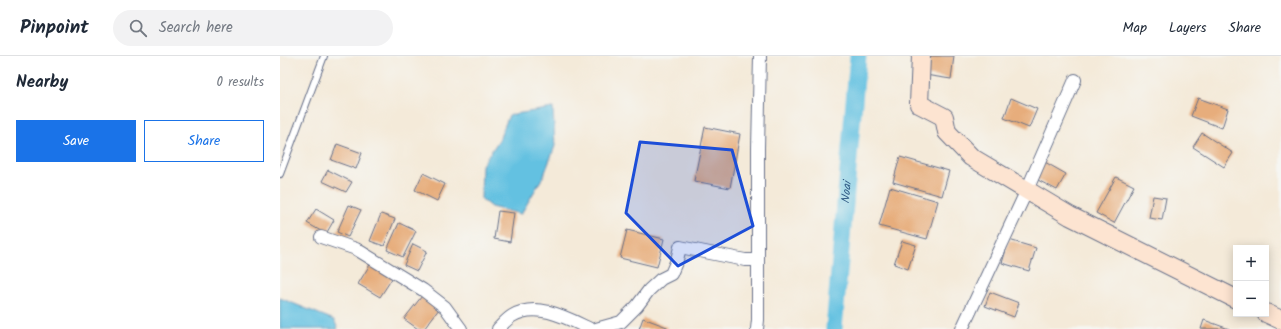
<!DOCTYPE html>
<meta charset="utf-8">
<style>
:root{--surface:#fff;--page:#f2f2f3;--text:#1f2937;--muted:#747a83;--line:#e0e1e3;--accent:#1a73e8}
body{margin:0;font-family:Kalam,sans-serif;background:var(--page);color:var(--text)}
.controls{position:absolute;right:12px;bottom:12px;display:grid;overflow:hidden;border-radius:0px;box-shadow:0 2px 10px #0003}
.controls button{width:36px;height:36px;display:grid;place-items:center;padding:0;border:0;border-bottom:1px solid var(--line);background:var(--surface);color:var(--text);font:20px sans-serif}
.list{margin:0;padding:0;list-style:none}
h2{display:flex;justify-content:space-between;align-items:center;height:52px;margin:0;padding:0 16px;font-size:17px}
h2 small{font-size:13px;font-weight:400;color:var(--muted)}
.actions{display:flex;gap:8px;padding:12px 16px}
.actions a{flex:1;padding:9px 0;border:1px solid var(--accent);border-radius:0px;text-align:center;font-size:14px;color:var(--accent)}
.actions .main{background:var(--accent);color:#fff}
.icon{flex:none;width:22px;height:22px;fill:none;stroke:currentColor;stroke-width:2;stroke-linecap:round;stroke-linejoin:round}
.map{position:relative;flex:none;width:1001px;height:273px;overflow:hidden}
header{display:flex;align-items:center;gap:24px;box-sizing:border-box;height:56px;padding:0 20px;background:var(--surface);border-bottom:1px solid var(--line)}
header strong{font-size:19px}
nav{display:flex;gap:22px;margin-inline-start:auto;font-size:14px}
.search{width:280px;height:36px;background:var(--page);display:flex;align-items:center;gap:10px;box-sizing:border-box;padding:0 14px;border-radius:22px;color:var(--muted);font-size:15px}
main{display:flex}
aside{flex:1;background:var(--surface)}
.map>svg:first-child{display:block}
.water{fill:#63c1e1;stroke:#3f78a0}
.lines{fill:none;stroke-linecap:round;stroke-linejoin:round}
.canal{stroke:#63c1e1;stroke-width:17}
.building{fill:#e7ad7c}
.lane-casing{stroke:#677089;stroke-width:8}
.street-casing{stroke:#677089;stroke-width:14}
.secondary-casing{stroke:#677089;stroke-width:20}
.lane{stroke:#fff;stroke-width:6}
.street{stroke:#fff;stroke-width:12}
.secondary{stroke:#fde4d1;stroke-width:18}
.marked{fill:#1d4ed8;fill-opacity:0.2;stroke:#1d4ed8;stroke-width:3;stroke-linejoin:round}
.labels{text-anchor:middle;dominant-baseline:central;stroke-width:4;stroke-linejoin:round;paint-order:stroke}
.water-label{font-size:12px;font-style:italic;fill:#315b85;stroke:#f6f6f2}
</style>
<header>
<strong>Pinpoint</strong>
<div class="search"><svg class="icon" aria-label="search" viewBox="0 0 24 24"><circle cx="10" cy="10" r="6"/><path d="M15 15l6 6"/></svg>Search here</div>
<nav><a>Map</a><a>Layers</a><a>Share</a></nav>
</header>
<main>
<aside>
<h2>Nearby<small>0 results</small></h2>
<ul class="list">
</ul>
<div class="actions"><a class="main">Save</a><a>Share</a></div>
</aside>
<div class="map">
<svg width="1001" height="273" viewBox="0 0 1001 273">
<rect width="100%" height="100%" fill="#f6f6f2"/>
<filter id="ink" filterUnits="userSpaceOnUse"><feTurbulence type="fractalNoise" baseFrequency=".025" numOctaves="2"/><feDisplacementMap in="SourceGraphic" scale="8" xChannelSelector="R" yChannelSelector="G"/><feConvolveMatrix kernelMatrix="1 2 1 2 8 2 1 2 1" color-interpolation-filters="sRGB"/></filter>
<filter id="wash" filterUnits="userSpaceOnUse"><feTurbulence type="fractalNoise" baseFrequency=".012" numOctaves="4" result="noise"/><feDisplacementMap in="SourceGraphic" scale="16" xChannelSelector="R" yChannelSelector="G"/><feGaussianBlur stdDeviation="0.9" result="paint"/><feColorMatrix in="noise" values="0 0 0 0 0 0 0 0 0 0 0 0 0 0 0 0 0 1.4 0 .05"/><feComposite in="paint" operator="in"/></filter>
<g filter="url(#wash)">
<rect width="100%" height="100%" fill="#f4ead9"/>
<path class="water" d="M273,52L275,90L264,119L241,158L211,151L201,143L202,109L219,84L229,59Z
M0,242L54,264L58,273H0Z"/>
<g class="lines">
<path class="canal" id="s1" d="M554,273L578,0"/>
</g>
<g id="blocks">
<path class="building" d="M648,0H674L671,23L645,19Z
M731,42L757,53L749,72L724,62Z
M918,42L948,53L942,72L911,60Z
M425,71L460,78L450,132L414,125Z
M922,77L953,97L944,111L913,91Z
M57,88L82,97L76,113L51,104Z
M620,101L669,115L662,140L613,126Z
M763,105L786,118L777,134L754,122Z
M48,114L72,126L66,136L42,125Z
M143,117L165,128L157,145L135,134Z
M836,121L854,130L834,167L816,157Z
M610,131L658,145L647,183L599,170Z
M873,140L886,142L882,164L869,162Z
M69,149L81,154L68,181L57,176Z
M36,153L54,164L46,178L27,167Z
M218,155L234,157L230,186L214,183Z
M101,158L115,163L104,190L90,185Z
M119,167L136,175L123,201L107,194Z
M347,174L384,183L377,211L340,202Z
M729,184L756,192L749,215L722,207Z
M622,185L636,189L628,213L614,208Z
M133,188L147,195L137,215L124,209Z
M91,207L113,221L100,241L78,228Z
M710,236L739,247L734,261L705,250Z
M142,240L159,253L144,273H138L124,263Z
M363,262L387,271L386,273H359Z
M924,264L949,273H921Z"/>
</g>
</g>
<g filter="url(#ink)">
<use href="#blocks" fill-opacity="0" stroke="#677089" stroke-width="1"/>
<g class="lines">
<g class="lane-casing">
<path id="lane" d="M0,118L44,0"/>
</g>
<g class="street-casing">
<path id="street" d="M41,181L76,193L143,234L165,251L181,273
M218,273C222,269 227,263 232,260C257,245 287,262 310,273
M316,273L341,266L357,250L369,234L381,223L391,218L397,204L400,191L465,204H478
M477,273L478,264V92L480,0
M682,273L747,134L795,24"/>
</g>
<g class="secondary-casing">
<path id="secondary" d="M641,0L639,48L664,61L667,76L691,101L790,160L956,243
M986,257L1001,264"/>
</g>
<use href="#lane" class="lane"/>
<use href="#street" class="street"/>
<use href="#secondary" class="secondary"/>
</g>
</g>
<path class="marked" d="M360,86L452,94L473,170L398,210L346,157Z"/>
<g class="labels">
<g class="water-label">
<text stroke="none"><textPath href="#s1" startOffset="137">Noai</textPath></text>
</g>
</g>
</svg>
<div class="controls">
<button>+</button>
<button>−</button>
</div>
</div>
</main>
